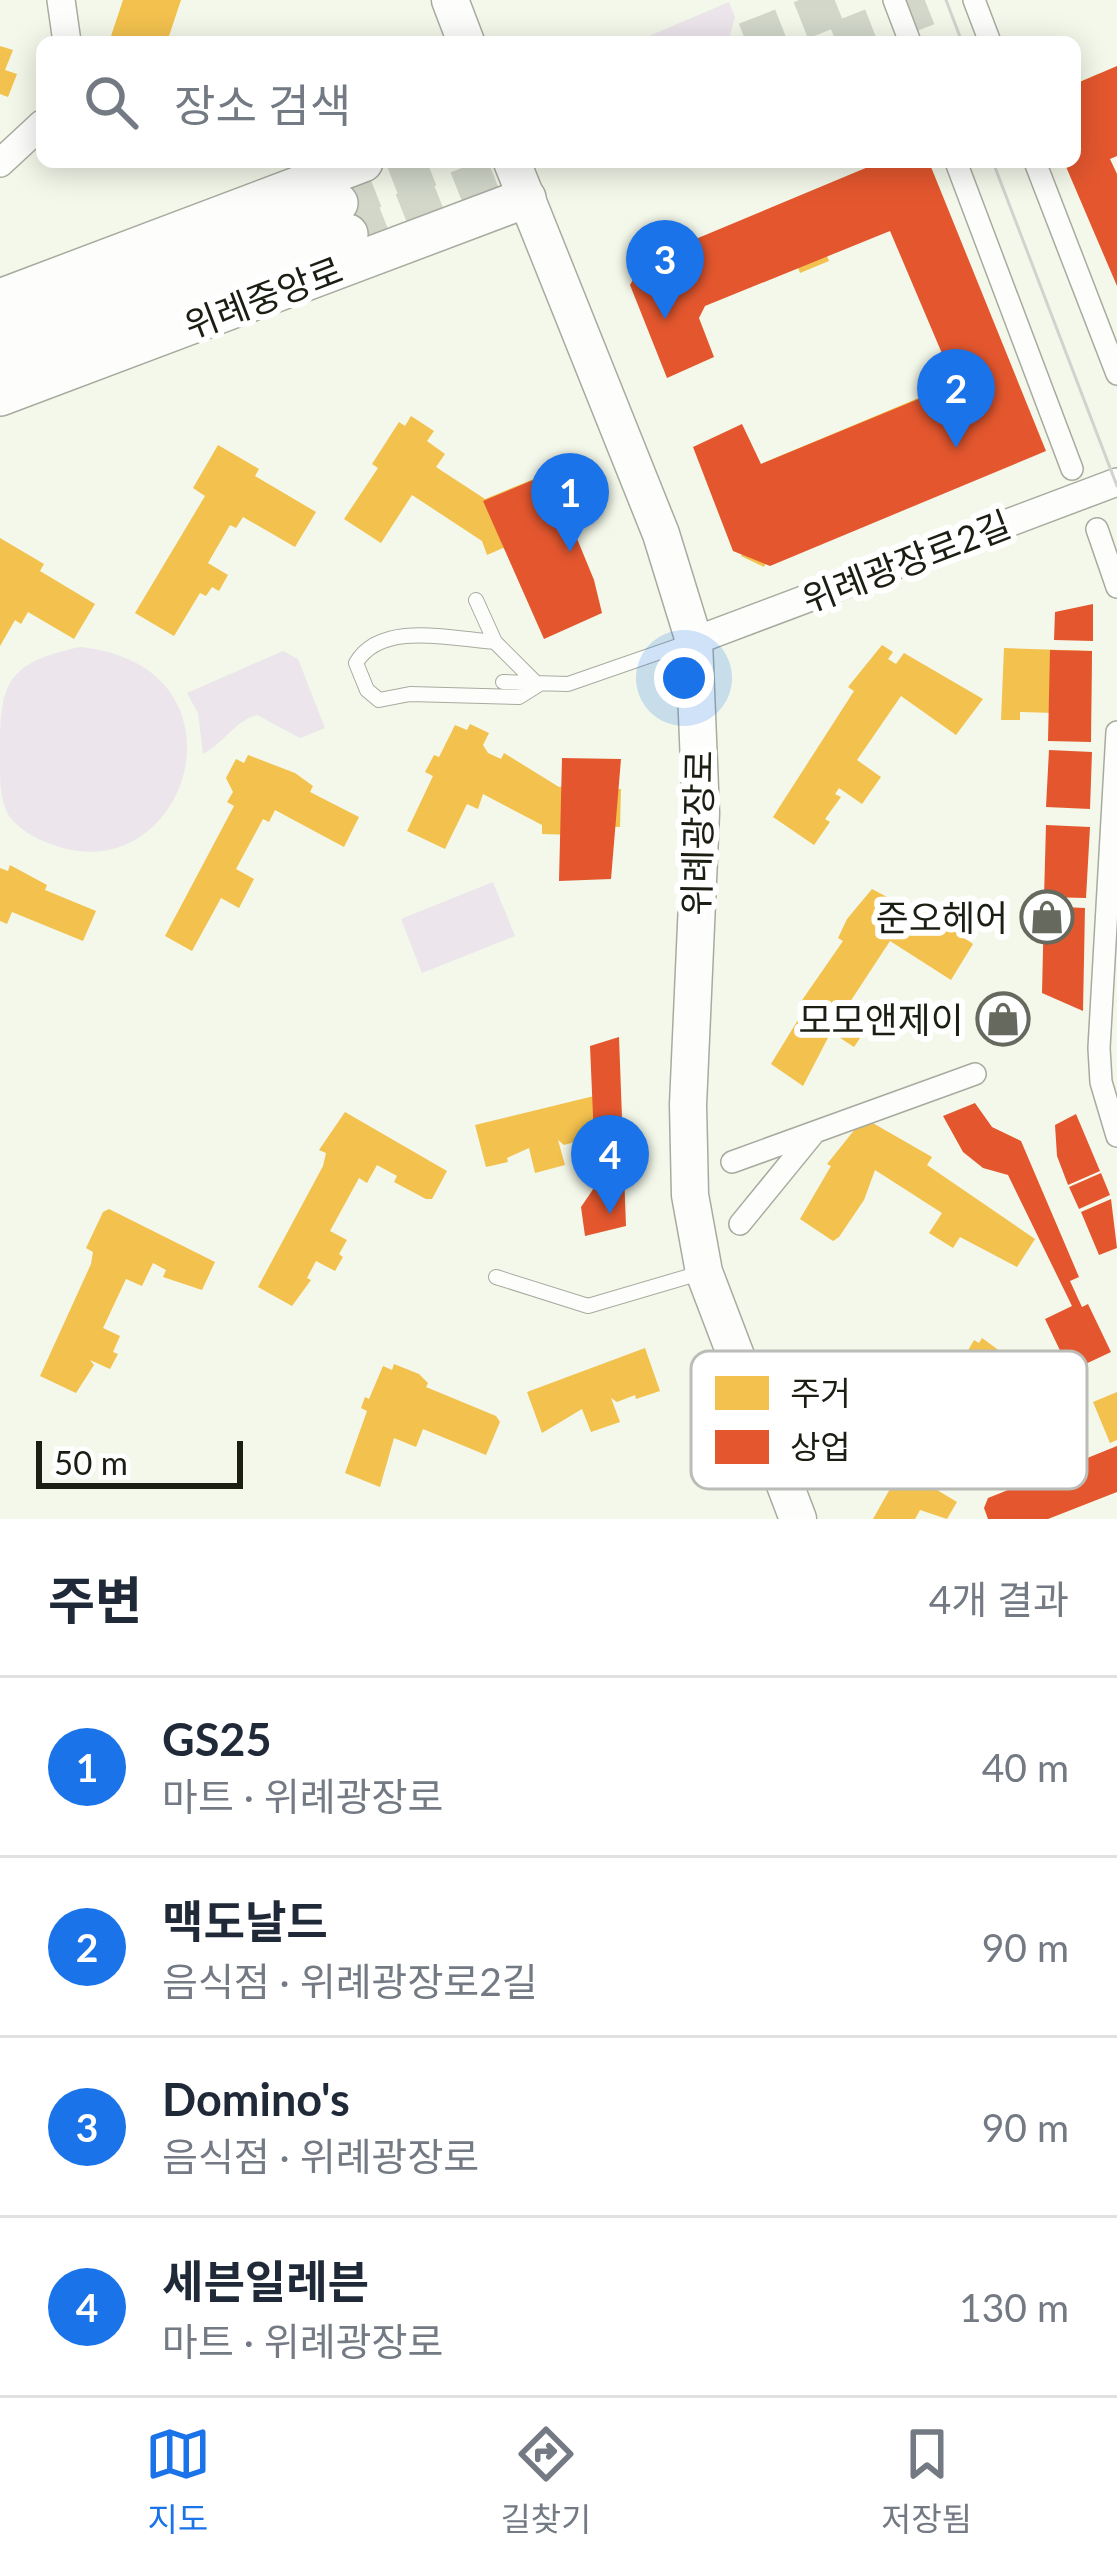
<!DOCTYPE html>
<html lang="ko">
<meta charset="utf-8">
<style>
:root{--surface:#fff;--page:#f6f6f7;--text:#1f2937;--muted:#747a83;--line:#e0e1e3;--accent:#1a73e8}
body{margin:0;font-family:Lato,"Noto Sans KR",sans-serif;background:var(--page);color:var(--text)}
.scale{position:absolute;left:36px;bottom:30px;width:207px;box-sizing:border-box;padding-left:12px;border:6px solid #1a1e13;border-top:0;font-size:33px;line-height:42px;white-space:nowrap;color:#1a1e13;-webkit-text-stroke:9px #fff;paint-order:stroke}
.you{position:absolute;left:684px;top:678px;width:42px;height:42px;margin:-30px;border:9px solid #fff;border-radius:50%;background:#1a73e8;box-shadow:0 0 0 18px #1a73e833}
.badge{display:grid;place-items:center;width:78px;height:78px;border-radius:50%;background:var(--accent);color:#fff;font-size:39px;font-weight:700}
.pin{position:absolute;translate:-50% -99px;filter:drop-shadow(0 3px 6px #0008)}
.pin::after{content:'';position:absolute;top:63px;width:42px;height:36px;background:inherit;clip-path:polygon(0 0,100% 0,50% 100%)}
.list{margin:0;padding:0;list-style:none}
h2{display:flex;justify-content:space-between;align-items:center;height:156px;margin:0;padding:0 48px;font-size:51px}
h2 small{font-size:39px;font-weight:400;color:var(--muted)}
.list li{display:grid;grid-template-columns:78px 1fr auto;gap:36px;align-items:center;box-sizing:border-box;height:180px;padding:0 48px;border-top:3px solid var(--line)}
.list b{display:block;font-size:45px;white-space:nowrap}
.list p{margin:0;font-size:39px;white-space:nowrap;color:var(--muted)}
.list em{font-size:39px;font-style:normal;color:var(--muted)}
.icon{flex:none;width:66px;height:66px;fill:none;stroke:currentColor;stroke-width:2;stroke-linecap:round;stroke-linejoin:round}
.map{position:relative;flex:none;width:1117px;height:1519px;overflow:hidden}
.search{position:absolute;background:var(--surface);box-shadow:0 6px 30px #0003;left:36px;right:36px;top:36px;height:132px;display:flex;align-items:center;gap:30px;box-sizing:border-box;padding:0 42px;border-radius:18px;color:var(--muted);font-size:45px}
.sheet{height:876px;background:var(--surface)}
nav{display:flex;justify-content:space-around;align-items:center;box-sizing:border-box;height:168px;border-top:3px solid var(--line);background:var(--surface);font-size:33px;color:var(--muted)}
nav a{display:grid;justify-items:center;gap:6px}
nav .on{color:var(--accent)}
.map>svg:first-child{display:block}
.green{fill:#ece5ec}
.homes{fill:#f2c14e}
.shops{fill:#e4572e}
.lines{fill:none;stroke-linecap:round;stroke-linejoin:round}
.secondary-tunnel{stroke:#d2d7ca;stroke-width:39;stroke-dasharray:39 20;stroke-linecap:butt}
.service-casing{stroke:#a7ab9f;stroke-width:16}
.pedestrian-casing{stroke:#a7ab9f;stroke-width:24}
.minor-casing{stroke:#a7ab9f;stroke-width:30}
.tertiary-casing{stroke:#a7ab9f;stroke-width:39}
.secondary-casing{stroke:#a7ab9f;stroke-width:42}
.service{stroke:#fdfefc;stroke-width:14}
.pedestrian{stroke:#fdfefc;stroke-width:21}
.minor{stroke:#fdfefc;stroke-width:27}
.tertiary{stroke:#fdfefc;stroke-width:36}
.secondary{stroke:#fdfefc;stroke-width:39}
.tram{stroke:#d1d3ce;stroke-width:3}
.labels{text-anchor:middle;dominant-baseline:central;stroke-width:12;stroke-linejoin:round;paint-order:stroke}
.street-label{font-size:36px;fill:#1a1e13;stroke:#fff}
.poi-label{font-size:36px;fill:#1a1e13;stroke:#fff;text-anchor:end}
.key{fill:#fff;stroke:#babcb8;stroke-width:3}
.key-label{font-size:33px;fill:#1a1e13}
</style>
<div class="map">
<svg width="1117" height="1519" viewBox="0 0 1117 1519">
<rect width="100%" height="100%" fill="#f3f8ea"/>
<path class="green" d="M729,2L735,17L728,42H635Z
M80,647C255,665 191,883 63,848C42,842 22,833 9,816C0,800 0,783 0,763C0,688 0,664 80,647Z
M283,651L298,659L325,728L300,738L257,715C235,721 224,743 203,754L198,713L187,693Z
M493,882L515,936L422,973L401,919Z"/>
<path class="homes" d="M123,0H181L167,42H109Z
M0,46L13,50L5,70L17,74L8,97L0,94Z
M1098,74L1101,82L1117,75V126L1099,134L1107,147L1075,161V84Z
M888,162H923L934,188L889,207L896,223L868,235L861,217L818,234L829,261L800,273L790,246L718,276L725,293L702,302L680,353L656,342L659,336L650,333L678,270L672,257L677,249Z
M1002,363L1018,402L973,421L980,438L953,449L945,431L903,448L913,474L884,486L874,460L803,490L810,507L787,516L764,567L741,556L743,550L734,546L762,484L756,471L761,464Z
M411,416L434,431L427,441L445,454L436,467L485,499L551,472L569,516L508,535L512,544L487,555L482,541L412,495L381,543L344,519L378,468L372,464L399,422L405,426Z
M218,445L259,469L255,476L316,512L295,547L243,517L236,528L230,525L208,563L228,575L219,591L212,587L206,596L200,593L174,636L135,613L205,496L193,488Z
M0,538L44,564L40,571L95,604L74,639L28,612L21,624L15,620L0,646Z
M882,645L893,652L888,659L896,664L904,653L983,699L956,735L901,696L857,760L881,777L862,804L839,788L835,794L841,797L825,819L830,822L814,845L773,817L854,691L848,687Z
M1004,648L1092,651L1091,714L1020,712V720H1001Z
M470,724L489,733L483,745L488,753L501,759L504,753L559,787L612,781V789H621L620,827L576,826V835L542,834V825L483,794L478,809L467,804L445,849L407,831L433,776L425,772L434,755L439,757L455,725L467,730Z
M248,755L295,773L313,786L310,792L359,817L344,847L275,810L269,822L263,819L236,869L254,879L239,908L221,898L192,951L165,936L234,806L227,802L233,792L226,778L236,759L244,763Z
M10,865L47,885L45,890L96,911L83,941L12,912L7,924L0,921V868L8,871Z
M872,889L921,915L924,910L973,944L951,980L890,941L848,1005L872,1020L854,1047L831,1032L803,1086L771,1064L804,1010L798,1006L843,941L838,938L847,919Z
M598,1095L609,1138L583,1144L582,1140L564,1145L558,1140L565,1165L535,1173L529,1148L507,1158L508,1162L486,1167L475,1125Z
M345,1112L447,1171L432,1199H426L394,1182L397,1176L377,1165L367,1183L359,1178L330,1231L347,1240L339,1254L343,1257L335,1271L316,1261L307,1278L311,1280L292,1306L258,1287L323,1166L326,1153L319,1150Z
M864,1118L932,1157L927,1165L1035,1239L1017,1267L960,1237L953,1248L929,1233L942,1213L875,1170L864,1200L839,1237L833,1241L800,1219L831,1166L827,1164Z
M109,1209L215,1262L202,1290L163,1277L166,1270L153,1263L142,1286L126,1279L103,1328L120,1336L113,1352L118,1354L110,1369L90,1360L94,1365L76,1393L40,1376L91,1264L93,1252L86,1248L103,1212Z
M982,1338L1041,1381L1035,1390L1088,1420L1069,1452L1064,1455L1003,1419L1000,1424L986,1416L944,1486L937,1490L957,1502L947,1519L920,1510L915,1519H873L974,1340L979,1343Z
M645,1348L660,1391L636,1399L635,1395L617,1402L611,1398L620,1422L591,1432L582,1409L542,1433L527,1392Z
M394,1364L419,1374L428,1383L426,1387L496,1416L500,1422L486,1455L423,1429L416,1447L394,1438L380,1487L345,1473L367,1411L361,1408L365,1397L369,1399L383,1366L392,1370Z
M1117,1392V1440L1110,1443L1093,1402Z"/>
<path class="shops" d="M1117,66V156L1110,159L1117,174V286L1064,162H1075V84Z
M880,162H929L1046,451L770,566L733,551L693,447L742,424L761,464L955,384L890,231L705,306L699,318L714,357L667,378L630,285L643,261Z
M550,473L594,580L602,613L544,639L483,501Z
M1093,604V641L1054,640L1055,612Z
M1050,650L1092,651L1091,742L1048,741Z
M1049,750L1092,752L1090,809L1046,807Z
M562,758L621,759L611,879L559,881Z
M1046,825L1090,827L1086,898L1044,897Z
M1044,906L1085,908L1083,1011L1042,993Z
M619,1037L626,1226L585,1236L581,1207L596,1185L590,1046Z
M975,1103L992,1127L1021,1141L1079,1277L1070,1281L1082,1307L1088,1304L1111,1352L1077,1368L1065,1361L1045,1319L1072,1306L1008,1175L983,1168L963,1152L943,1116Z
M1076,1114L1100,1171L1068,1185L1057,1156L1055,1125Z
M1101,1173L1110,1195L1079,1209L1069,1187Z
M1111,1199L1117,1248L1099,1255L1081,1212Z
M1117,1446V1492L1048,1519H988L984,1508L988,1498Z"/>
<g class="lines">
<path class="secondary-tunnel" d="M746,42L852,0
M836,42L943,0
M338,203L442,162
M348,234L530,162"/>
<g class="service-casing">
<path id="service" d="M476,600L495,642L538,685L519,697L410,694L379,700L367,690L356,663C381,620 453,639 495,642
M503,682L568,684L689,642
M496,1277L588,1306L700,1273"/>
</g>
<g class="pedestrian-casing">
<path id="pedestrian" d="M894,0L910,42
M974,0L990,42
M956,162L1072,469
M1035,162L1117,374
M1097,529L1117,587
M1117,732L1099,1048L1101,1082L1117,1136
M732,1162L975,1074
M740,1224L815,1132"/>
</g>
<g class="minor-casing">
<path id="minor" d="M61,0L67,42
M0,163L42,124
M694,641L1117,482"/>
</g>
<g class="tertiary-casing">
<path id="tertiary" d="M450,0L466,42
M512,162L661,534L694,641L701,813L688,1105L690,1195L704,1272L798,1519"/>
</g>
<g class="secondary-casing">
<path id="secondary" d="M0,299L363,162
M0,330L338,203
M0,366L348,234
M0,396L526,198"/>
</g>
<use href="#service" class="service"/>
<use href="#pedestrian" class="pedestrian"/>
<use href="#minor" class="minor"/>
<use href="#tertiary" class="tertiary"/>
<use href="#secondary" class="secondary"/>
<path class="tram" d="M946,0L962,42
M993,162L1117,486"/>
</g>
<defs>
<g id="shop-ring" transform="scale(2.7)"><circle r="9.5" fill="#fff" stroke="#666a5e" stroke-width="1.5"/><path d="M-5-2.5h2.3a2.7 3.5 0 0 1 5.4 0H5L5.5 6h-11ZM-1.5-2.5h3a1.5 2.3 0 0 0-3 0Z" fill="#666a5e"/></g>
</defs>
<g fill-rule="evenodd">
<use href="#shop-ring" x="1047" y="917"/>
<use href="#shop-ring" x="1003" y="1019"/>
</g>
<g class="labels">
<g class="street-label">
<text transform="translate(263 297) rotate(-21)">위례중앙로</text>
<text transform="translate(906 561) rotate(-21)">위례광장로2길</text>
<text transform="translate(697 833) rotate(-89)">위례광장로</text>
</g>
<g class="poi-label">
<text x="1008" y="917">준오헤어</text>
<text x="964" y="1019">모모앤제이</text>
</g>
</g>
<rect x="691" y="1351" width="396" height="138" rx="18" class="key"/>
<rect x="715" y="1376" width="54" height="34" fill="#f2c14e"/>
<rect x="715" y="1430" width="54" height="34" fill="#e4572e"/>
<g class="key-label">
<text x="790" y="1405">주거</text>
<text x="790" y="1459">상업</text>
</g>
</svg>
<div class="scale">50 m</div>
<div class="you"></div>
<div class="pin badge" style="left:570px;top:552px">1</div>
<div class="pin badge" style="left:956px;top:448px">2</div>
<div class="pin badge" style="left:665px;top:319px">3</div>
<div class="pin badge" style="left:610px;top:1214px">4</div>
<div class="search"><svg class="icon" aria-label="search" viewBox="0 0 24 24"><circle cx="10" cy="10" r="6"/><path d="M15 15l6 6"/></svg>장소 검색</div>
</div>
<section class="sheet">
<h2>주변<small>4개 결과</small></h2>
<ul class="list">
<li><span class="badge">1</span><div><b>GS25</b><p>마트 · 위례광장로</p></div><em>40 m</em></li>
<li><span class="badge">2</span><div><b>맥도날드</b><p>음식점 · 위례광장로2길</p></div><em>90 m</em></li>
<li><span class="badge">3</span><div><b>Domino's</b><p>음식점 · 위례광장로</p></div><em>90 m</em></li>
<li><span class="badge">4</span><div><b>세븐일레븐</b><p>마트 · 위례광장로</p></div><em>130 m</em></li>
</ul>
</section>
<nav>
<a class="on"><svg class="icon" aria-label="map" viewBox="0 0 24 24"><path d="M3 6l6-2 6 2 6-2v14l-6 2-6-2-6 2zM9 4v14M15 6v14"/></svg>지도</a>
<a><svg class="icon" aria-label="directions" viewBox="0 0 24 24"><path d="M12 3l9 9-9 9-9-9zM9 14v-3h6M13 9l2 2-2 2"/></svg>길찾기</a>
<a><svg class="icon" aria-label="saved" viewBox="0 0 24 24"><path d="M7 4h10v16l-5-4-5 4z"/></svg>저장됨</a>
</nav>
